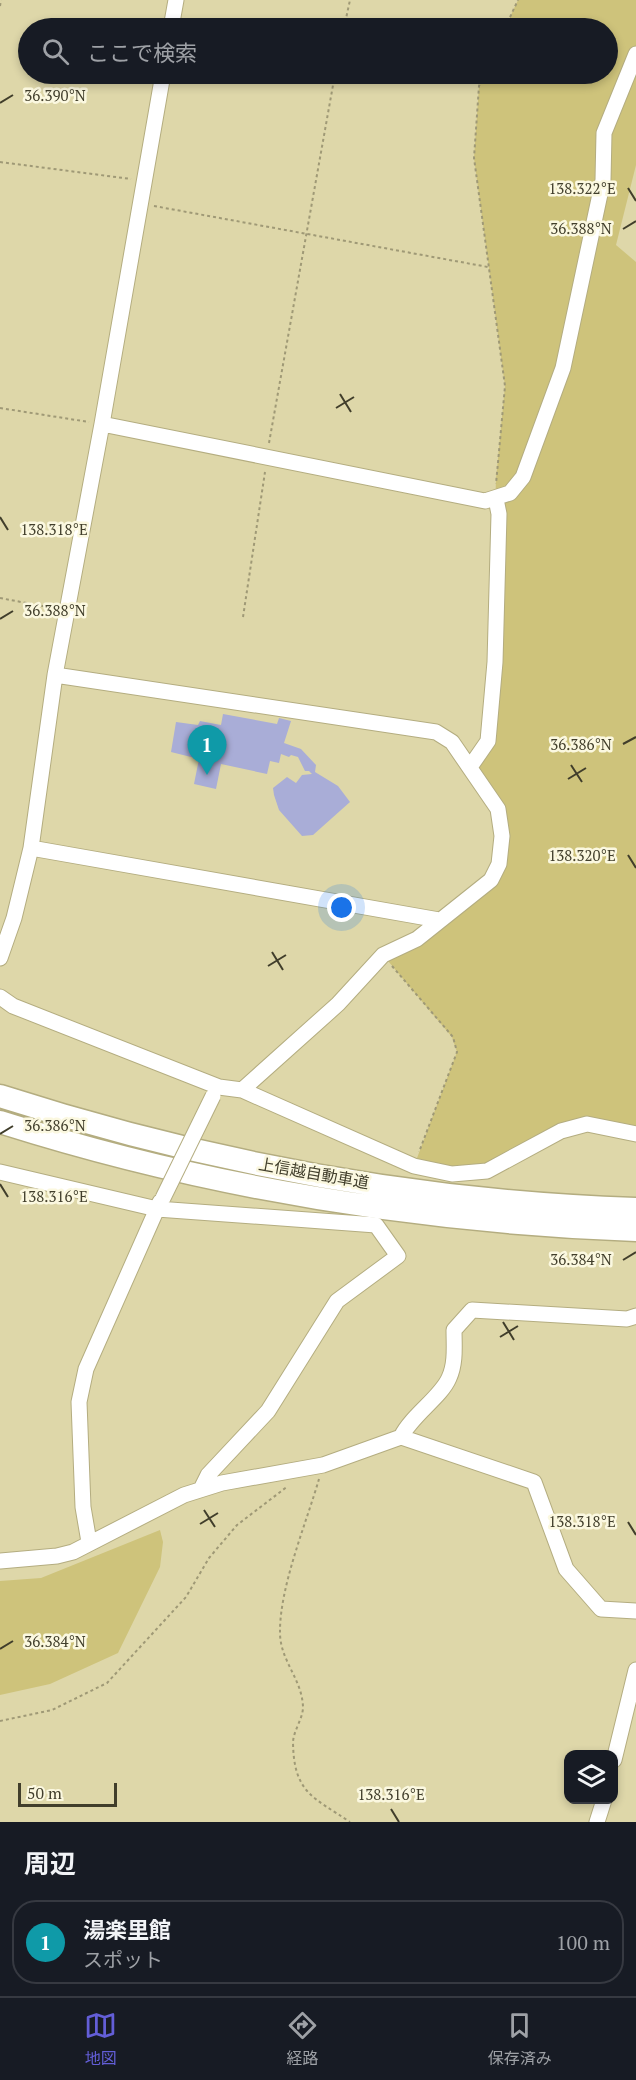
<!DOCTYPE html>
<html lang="ja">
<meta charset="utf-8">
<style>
:root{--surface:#171b24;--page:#242831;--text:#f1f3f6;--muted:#9ea1a6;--line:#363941;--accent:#635ed7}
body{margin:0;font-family:"PT Serif","Noto Sans JP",serif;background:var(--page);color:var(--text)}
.controls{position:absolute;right:18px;bottom:18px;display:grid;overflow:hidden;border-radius:12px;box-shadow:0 3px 9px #0003}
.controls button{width:54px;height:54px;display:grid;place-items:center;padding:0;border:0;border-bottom:2px solid var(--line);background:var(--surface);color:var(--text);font:30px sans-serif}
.scale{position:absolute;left:18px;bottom:15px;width:99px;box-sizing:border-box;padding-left:6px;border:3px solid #413e2b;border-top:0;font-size:16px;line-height:21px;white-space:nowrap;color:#413e2b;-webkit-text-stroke:4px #fbf8e0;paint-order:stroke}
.you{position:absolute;left:342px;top:908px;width:21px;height:21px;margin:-15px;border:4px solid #fff;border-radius:50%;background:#1a73e8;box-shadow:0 0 0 9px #1a73e833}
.badge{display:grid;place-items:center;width:39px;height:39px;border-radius:50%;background:var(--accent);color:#fff;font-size:20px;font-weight:700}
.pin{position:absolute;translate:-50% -50px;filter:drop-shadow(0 2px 3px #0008)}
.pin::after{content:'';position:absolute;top:32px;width:21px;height:18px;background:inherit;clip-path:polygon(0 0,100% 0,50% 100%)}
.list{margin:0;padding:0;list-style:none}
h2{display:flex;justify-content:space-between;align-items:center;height:78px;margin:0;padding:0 24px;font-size:26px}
h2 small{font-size:20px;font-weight:400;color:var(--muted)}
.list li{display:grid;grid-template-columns:39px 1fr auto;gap:18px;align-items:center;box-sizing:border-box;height:84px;margin:0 12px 12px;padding:0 12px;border:2px solid var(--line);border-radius:24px}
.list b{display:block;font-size:22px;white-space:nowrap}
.list p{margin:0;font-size:20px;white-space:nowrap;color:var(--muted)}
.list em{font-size:20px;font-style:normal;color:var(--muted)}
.icon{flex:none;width:33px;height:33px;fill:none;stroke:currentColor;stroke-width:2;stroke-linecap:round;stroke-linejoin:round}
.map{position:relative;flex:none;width:636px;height:1822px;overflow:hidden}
.search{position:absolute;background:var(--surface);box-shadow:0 3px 9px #0003;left:18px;right:18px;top:18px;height:66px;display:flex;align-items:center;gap:15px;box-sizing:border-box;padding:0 21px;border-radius:33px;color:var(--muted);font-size:22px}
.sheet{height:174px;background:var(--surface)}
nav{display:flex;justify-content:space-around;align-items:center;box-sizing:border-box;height:84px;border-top:2px solid var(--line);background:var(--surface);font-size:16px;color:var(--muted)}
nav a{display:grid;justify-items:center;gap:3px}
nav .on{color:var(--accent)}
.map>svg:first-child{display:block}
.green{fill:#cec37b}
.building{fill:#a9add7}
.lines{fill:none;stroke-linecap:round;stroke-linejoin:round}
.minor-casing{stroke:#b4ad80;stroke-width:17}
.highway-casing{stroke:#b4ad80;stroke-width:25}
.path{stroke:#9f9976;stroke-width:2;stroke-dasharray:3 3;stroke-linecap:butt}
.minor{stroke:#fff;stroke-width:15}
.highway{stroke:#fff;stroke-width:22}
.minor-bridge-casing{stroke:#b4ad80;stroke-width:17;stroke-linecap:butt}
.minor-bridge{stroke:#fff;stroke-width:15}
.ticks{fill:none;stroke:#413e2b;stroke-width:2}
.labels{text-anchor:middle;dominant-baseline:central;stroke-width:5;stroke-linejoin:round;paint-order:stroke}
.street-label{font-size:16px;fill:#413e2b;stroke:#fbf8e0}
.ticks-label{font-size:15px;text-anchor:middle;fill:#413e2b;stroke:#fbf8e0;stroke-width:5;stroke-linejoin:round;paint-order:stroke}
</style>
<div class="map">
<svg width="636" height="1822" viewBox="0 0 636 1822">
<rect width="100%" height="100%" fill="#ded7a9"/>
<path class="green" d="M518,0H636V165L616,245L636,262V1133L587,1124L483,1166H414L457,1052L452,1037L383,955L491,880L498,809L470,767L488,741L496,479L505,386L474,158L479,86L485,74H608V28H505Z
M160,1530L163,1542L160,1567L118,1653L50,1684L0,1695V1581L41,1578Z"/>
<path class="building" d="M223,714L277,724L279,718L291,721L284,743L301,749L316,765L315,772L338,786L350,802L313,835L302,836L279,810L274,795L273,788L287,777L296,783L302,775L312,774L309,771H305L298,757L291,755L289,757L281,754L279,763L270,761L267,774L221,764L216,789L194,784L199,759L171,752L176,722L198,725L200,721L221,725Z"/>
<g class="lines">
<g class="minor-casing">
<path id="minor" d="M171,28L176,0
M102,424L485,501L510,493L523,477L563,368L603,180L604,133L636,54
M55,675L436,732L452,742L498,809L502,836L499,864L491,880L417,939L383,955L338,1004L242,1090
M470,767L488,741L495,662L499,514L496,499
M31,848L439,920
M0,958L14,918L31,848L55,675L102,424L163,74
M0,997L13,1006L219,1087L242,1090L414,1166L452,1174L487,1171L561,1131L587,1124L636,1134
M0,1172L157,1209L376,1225L398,1256L337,1301L268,1411L208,1475L201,1489
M401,1437C412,1415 441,1397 449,1378C456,1363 454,1345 454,1330L472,1310L627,1319L636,1316
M89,1542L83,1507L79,1402L86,1369L160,1202
M0,1561L57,1556L73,1552L184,1495L222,1483L323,1465L401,1437L534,1482L566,1569L601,1609L636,1611
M614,1760L636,1670
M597,1822L604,1800"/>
</g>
<g class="highway-casing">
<path id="highway" d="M0,1096C205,1162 421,1202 636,1209
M0,1122C205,1187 421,1222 636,1230"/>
</g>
<path class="path" d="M0,6L1,0
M344,28L350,0
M505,28L518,0
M485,74L479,86L474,158L505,386L496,484
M0,162L131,179
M154,206L488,267
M0,408L89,422
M269,443L335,74
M0,598L53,608
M243,617L265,472
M392,966L453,1037L457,1052L419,1152
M319,1479C306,1524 279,1588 280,1634C281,1662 302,1679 303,1707C303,1719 293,1731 293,1743C294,1793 313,1797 350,1822
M0,1721L52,1710L107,1683L186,1597L209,1558L237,1525L288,1486"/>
<use href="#minor" class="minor"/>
<use href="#highway" class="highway"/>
<g class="minor-bridge-casing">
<path id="minor-bridge" d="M163,1198L213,1096"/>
</g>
<use href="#minor-bridge" class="minor-bridge"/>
</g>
<path class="ticks" d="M0,103L13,95M628,188L636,201M623,229L636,221M340,394L351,412M336,408L354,397M0,517L8,530M0,619L13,611M623,744L636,737M571,765L582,782M568,779L586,768M628,855L636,868M272,952L283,970M268,966L286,955M0,1134L13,1126M0,1184L8,1197M623,1260L636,1252M503,1322L514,1340M500,1337L518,1326M204,1510L215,1527M628,1522L636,1535M200,1524L218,1513M0,1649L13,1641M391,1809L399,1822"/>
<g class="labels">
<g class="street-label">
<text transform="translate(314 1173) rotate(10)">上信越自動車道</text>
</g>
</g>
<g class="ticks-label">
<text x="55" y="101">36.390°N</text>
<text x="582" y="194">138.322°E</text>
<text x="581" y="234">36.388°N</text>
<text x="54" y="535">138.318°E</text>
<text x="55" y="616">36.388°N</text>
<text x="581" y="750">36.386°N</text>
<text x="582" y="861">138.320°E</text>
<text x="55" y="1131">36.386°N</text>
<text x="54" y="1202">138.316°E</text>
<text x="581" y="1265">36.384°N</text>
<text x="582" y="1527">138.318°E</text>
<text x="55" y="1647">36.384°N</text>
<text x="391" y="1800">138.316°E</text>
</g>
</svg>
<div class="controls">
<button><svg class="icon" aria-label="layers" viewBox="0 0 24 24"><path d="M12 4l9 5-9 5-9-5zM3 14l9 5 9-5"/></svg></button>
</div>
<div class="scale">50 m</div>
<div class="you"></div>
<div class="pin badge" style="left:207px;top:775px;background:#0f9aa8">1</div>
<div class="search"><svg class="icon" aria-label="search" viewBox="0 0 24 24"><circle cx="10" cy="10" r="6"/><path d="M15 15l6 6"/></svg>ここで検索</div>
</div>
<section class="sheet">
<h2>周辺<small></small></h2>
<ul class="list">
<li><span class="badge" style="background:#0f9aa8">1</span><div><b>湯楽里館</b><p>スポット</p></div><em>100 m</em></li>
</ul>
</section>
<nav>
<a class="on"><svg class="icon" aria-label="map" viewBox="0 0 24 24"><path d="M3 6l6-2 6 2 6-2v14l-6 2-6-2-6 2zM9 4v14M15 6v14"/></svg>地図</a>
<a><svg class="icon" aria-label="directions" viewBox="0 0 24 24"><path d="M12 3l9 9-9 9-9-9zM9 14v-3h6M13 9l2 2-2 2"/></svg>経路</a>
<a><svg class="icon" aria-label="saved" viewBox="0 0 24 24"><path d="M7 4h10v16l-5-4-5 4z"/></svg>保存済み</a>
</nav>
